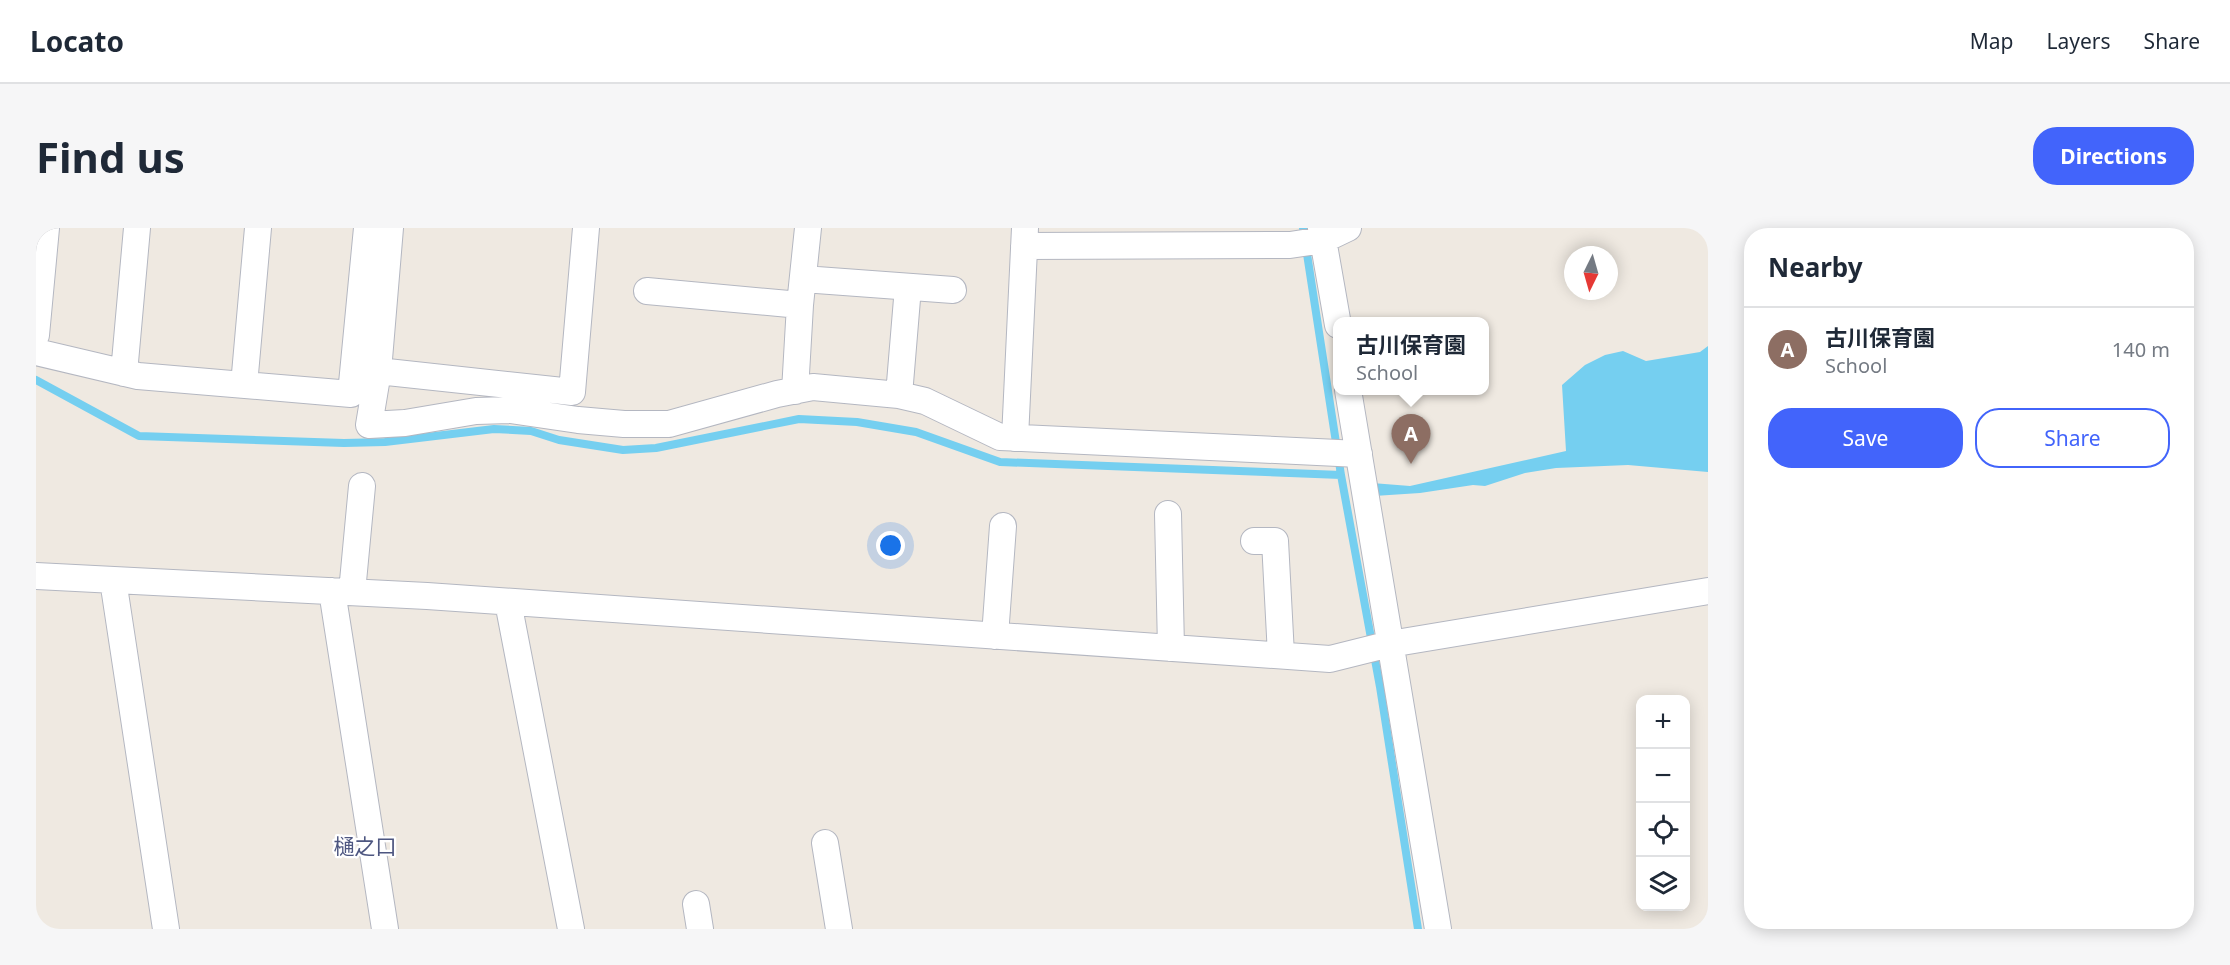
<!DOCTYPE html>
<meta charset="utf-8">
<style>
:root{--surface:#fff;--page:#f6f6f7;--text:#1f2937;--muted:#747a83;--line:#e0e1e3;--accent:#4264fb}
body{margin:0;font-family:"Noto Sans","Noto Sans JP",sans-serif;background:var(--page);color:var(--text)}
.controls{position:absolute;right:18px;bottom:18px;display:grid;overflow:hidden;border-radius:12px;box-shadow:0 3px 15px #0003}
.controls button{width:54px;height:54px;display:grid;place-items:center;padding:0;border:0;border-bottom:2px solid var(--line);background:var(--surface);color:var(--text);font:30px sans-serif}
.compass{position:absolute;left:1528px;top:18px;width:54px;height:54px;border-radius:50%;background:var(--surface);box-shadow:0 3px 15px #0003;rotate:185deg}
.you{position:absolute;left:855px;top:318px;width:21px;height:21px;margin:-15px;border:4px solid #fff;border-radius:50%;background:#1a73e8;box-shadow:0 0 0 9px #1a73e833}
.badge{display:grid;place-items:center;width:39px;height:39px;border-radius:50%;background:var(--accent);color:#fff;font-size:20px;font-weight:700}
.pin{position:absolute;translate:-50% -50px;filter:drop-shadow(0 2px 3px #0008)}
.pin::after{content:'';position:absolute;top:32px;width:21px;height:18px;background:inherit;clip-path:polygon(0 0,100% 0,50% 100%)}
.popup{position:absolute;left:1297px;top:89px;width:156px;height:78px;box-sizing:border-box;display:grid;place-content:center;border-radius:12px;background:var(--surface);filter:drop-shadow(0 2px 4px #0005);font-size:20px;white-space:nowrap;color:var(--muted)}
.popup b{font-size:22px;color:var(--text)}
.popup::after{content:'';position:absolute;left:50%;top:100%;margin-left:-12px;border:12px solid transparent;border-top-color:var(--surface)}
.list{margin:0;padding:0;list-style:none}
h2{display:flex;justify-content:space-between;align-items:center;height:78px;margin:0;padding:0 24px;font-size:26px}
h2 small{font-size:20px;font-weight:400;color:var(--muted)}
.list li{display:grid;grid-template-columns:39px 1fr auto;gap:18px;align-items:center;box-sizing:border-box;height:84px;padding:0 24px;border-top:2px solid var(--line)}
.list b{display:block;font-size:22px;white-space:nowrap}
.list p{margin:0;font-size:20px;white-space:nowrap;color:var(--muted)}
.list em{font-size:20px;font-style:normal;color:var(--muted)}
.actions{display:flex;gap:12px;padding:18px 24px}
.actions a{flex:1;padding:14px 0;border:2px solid var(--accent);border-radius:24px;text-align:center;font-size:21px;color:var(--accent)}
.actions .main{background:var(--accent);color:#fff}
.icon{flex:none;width:33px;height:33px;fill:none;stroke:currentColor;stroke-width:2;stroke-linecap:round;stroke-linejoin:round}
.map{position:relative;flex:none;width:1672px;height:701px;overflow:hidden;border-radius:24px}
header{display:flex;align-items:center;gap:36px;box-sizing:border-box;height:84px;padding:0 30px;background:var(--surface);border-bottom:2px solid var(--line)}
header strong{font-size:28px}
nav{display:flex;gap:33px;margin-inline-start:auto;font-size:21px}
.intro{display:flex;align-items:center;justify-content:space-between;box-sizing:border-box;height:144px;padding:0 36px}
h1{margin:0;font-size:42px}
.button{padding:15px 27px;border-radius:24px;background:var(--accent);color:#fff;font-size:21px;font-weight:700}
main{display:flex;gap:36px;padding:0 36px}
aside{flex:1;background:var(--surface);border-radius:24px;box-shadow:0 3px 15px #0003}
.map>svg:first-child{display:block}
.water{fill:#75cff0}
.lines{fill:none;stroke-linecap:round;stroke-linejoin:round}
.stream{stroke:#75cff0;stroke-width:8}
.minor-casing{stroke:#b4b7c1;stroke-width:28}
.minor{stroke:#fff;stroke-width:26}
.labels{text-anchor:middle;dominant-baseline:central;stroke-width:4.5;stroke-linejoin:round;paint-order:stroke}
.quarter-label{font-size:21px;fill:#4d5680;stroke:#fff}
</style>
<header>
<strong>Locato</strong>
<nav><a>Map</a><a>Layers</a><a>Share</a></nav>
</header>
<div class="intro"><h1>Find us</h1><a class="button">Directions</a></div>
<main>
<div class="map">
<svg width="1672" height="701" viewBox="0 0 1672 701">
<rect width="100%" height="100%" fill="#efe9e1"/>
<path class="water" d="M1672,118V244L1592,237L1520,240L1489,245L1449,258L1437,257L1384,265L1338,268L1336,255L1374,258L1530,223L1526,157L1549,137L1569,127L1587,123L1610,133L1664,124Z"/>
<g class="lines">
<path class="stream" d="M1267,0L1305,247L1344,459L1382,701
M0,152L103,208L308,215L349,214L458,201L495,203L523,212L587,222L620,220L763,191L821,194L880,204L964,234L1305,247"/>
<g class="minor-casing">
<path id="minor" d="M354,0L342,143L333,197L369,195L440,183L474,182L542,192L588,196H633L741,166L777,159L863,167L889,173L964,209L1323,226
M1285,0L1302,97
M988,18L1254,17L1287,12L1312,0
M767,51L917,62
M611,63L764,77
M0,107L10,0
M0,124L102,148L315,166L331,0
M342,143L536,164L550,0
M88,145L101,0
M208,157L222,0
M1312,162L1402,701
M759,163L764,77L772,0
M863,167L872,59
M979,210L989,0
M1132,286L1135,420
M1218,313H1239L1245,427
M0,348L391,368L1294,431L1354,416L1672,363
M77,352L130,701
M296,363L349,701
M316,364L326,258
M472,374L535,701
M959,408L967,298
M789,615L803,701
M660,676L664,701"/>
</g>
<use href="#minor" class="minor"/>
</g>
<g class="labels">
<g class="quarter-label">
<text x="329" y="618">樋之口</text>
</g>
</g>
</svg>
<div class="controls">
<button>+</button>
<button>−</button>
<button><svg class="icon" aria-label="locate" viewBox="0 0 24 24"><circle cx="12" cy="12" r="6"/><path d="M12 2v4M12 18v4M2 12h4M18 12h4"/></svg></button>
<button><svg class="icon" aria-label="layers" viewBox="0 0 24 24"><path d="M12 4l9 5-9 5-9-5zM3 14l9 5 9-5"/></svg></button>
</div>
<svg class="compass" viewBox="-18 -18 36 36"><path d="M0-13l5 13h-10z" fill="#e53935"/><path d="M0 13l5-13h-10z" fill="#747a83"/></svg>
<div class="you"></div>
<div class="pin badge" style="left:1375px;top:236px;background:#8d6e63">A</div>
<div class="popup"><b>古川保育園</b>School</div>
</div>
<aside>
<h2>Nearby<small></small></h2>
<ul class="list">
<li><span class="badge" style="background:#8d6e63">A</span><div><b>古川保育園</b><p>School</p></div><em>140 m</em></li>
</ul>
<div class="actions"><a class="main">Save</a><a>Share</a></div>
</aside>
</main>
